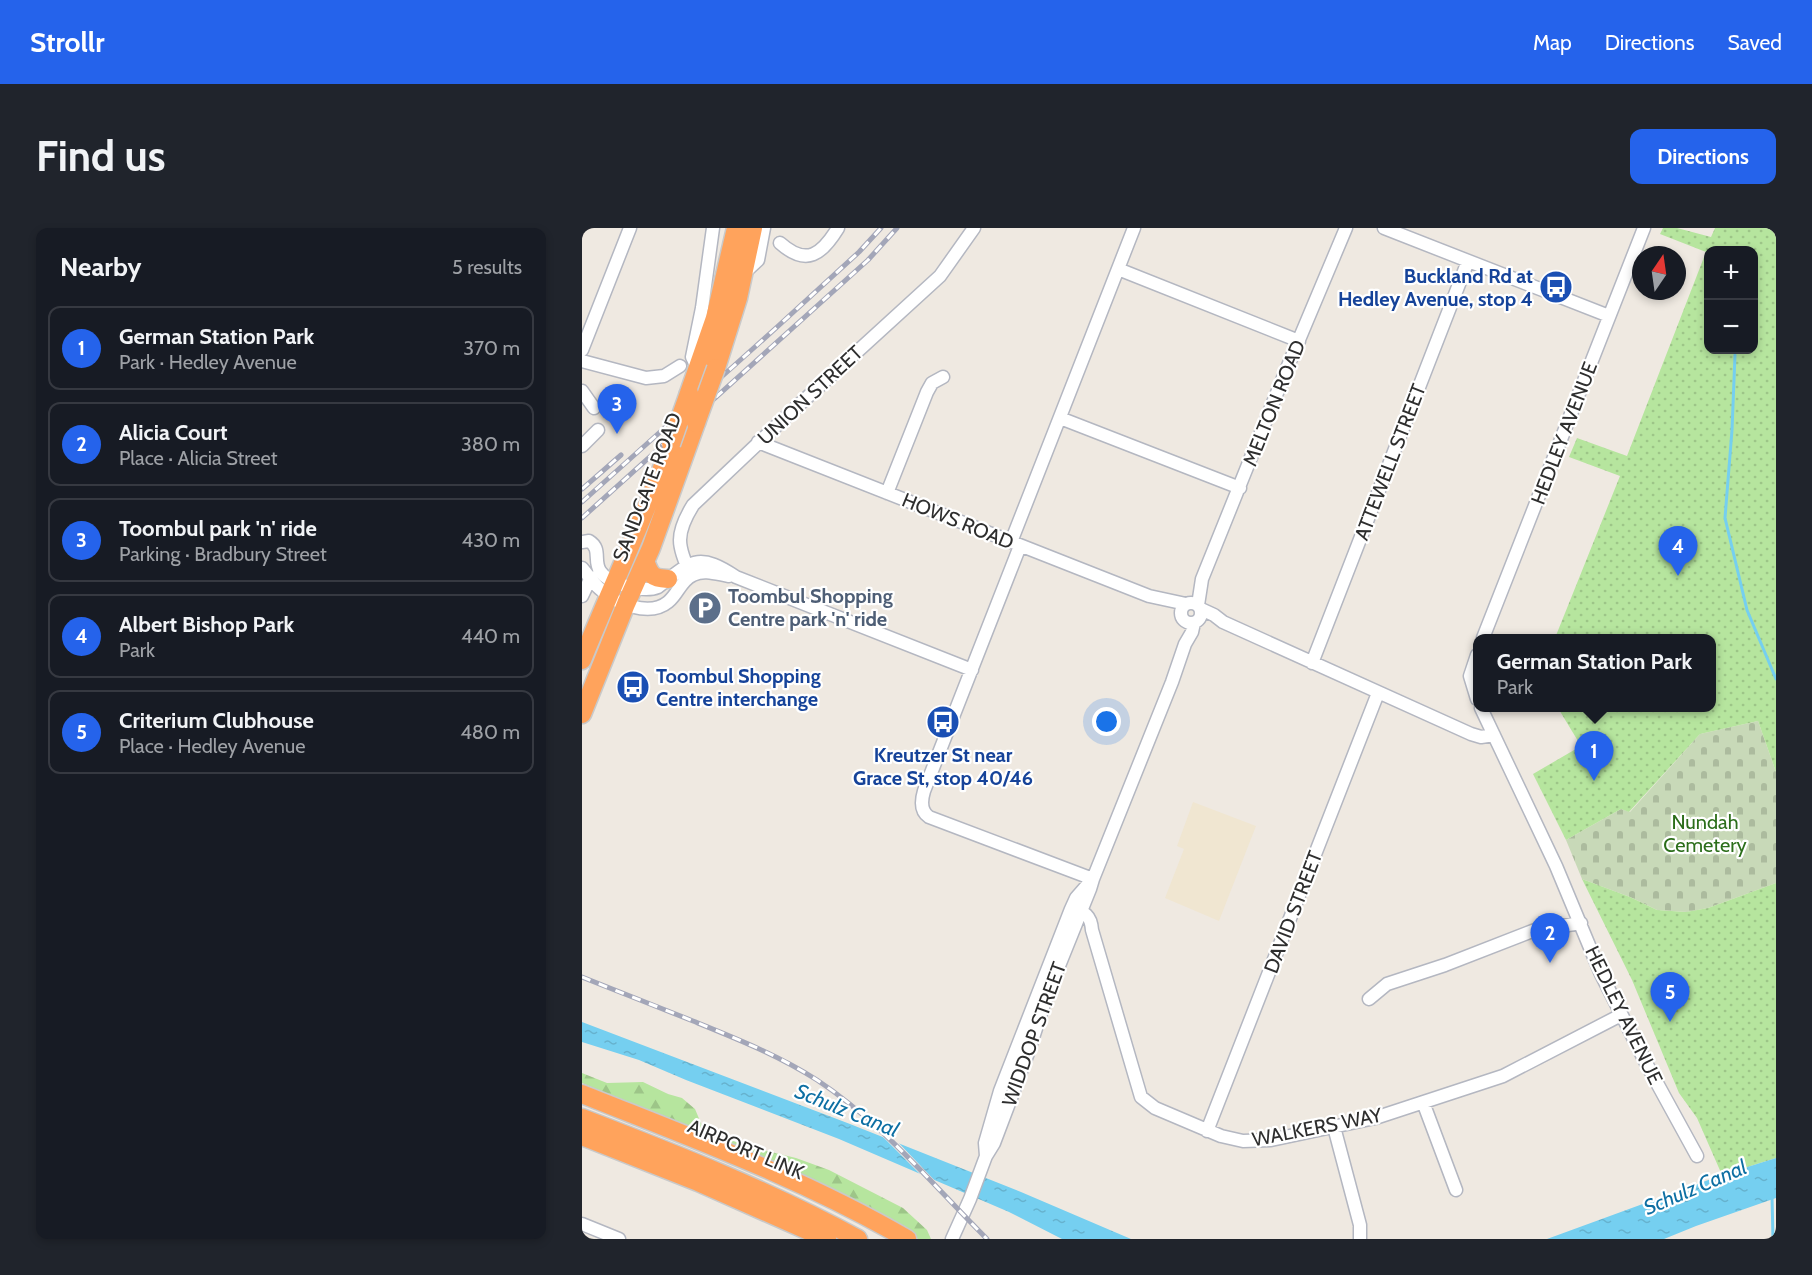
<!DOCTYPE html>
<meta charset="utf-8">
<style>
:root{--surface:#171b24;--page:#20242c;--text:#f1f3f6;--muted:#9ea1a6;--line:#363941;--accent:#2563eb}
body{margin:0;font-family:Cabin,sans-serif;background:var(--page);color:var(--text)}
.controls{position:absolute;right:18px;top:18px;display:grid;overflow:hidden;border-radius:12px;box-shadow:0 3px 9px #0003}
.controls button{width:54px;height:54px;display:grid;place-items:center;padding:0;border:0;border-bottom:2px solid var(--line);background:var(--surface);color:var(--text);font:30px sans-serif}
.compass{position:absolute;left:1050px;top:18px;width:54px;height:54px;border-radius:50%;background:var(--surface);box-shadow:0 3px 9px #0003;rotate:13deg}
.you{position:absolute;left:525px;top:494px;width:21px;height:21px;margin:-15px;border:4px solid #fff;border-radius:50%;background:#1a73e8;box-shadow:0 0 0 9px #1a73e833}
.badge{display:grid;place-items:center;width:39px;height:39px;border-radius:50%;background:var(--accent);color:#fff;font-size:20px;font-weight:700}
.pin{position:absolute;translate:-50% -50px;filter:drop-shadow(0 2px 3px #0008)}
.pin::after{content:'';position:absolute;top:32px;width:21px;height:18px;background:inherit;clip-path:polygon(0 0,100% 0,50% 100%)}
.popup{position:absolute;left:891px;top:406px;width:243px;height:78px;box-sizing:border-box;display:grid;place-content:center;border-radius:12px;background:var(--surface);filter:drop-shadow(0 2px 4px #0005);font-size:20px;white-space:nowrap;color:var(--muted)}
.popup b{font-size:22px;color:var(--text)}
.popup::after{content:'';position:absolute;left:50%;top:100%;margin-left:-12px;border:12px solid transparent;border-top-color:var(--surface)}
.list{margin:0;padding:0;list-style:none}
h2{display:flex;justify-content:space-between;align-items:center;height:78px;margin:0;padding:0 24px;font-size:26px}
h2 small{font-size:20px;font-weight:400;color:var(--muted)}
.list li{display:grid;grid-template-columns:39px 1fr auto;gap:18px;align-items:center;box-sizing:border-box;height:84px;margin:0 12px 12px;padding:0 12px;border:2px solid var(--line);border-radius:12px}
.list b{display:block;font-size:22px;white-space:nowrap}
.list p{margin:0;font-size:20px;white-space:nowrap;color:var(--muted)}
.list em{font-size:20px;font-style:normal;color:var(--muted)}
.map{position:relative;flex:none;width:1194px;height:1011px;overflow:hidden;border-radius:12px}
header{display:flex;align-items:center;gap:36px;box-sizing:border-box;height:84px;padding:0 30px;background:var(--accent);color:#fff}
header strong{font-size:28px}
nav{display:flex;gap:33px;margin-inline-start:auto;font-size:21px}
.intro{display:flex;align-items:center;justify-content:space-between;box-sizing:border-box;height:144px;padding:0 36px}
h1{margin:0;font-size:42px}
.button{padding:15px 27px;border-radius:12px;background:var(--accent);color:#fff;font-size:21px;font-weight:700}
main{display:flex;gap:36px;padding:0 36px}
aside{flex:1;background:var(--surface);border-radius:12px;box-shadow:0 3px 9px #0003}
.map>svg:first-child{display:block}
.education{fill:#f0e6d1}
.forest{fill:url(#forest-firs)}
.cemetery{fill:url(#cemetery-stones)}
.park{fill:url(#park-dots);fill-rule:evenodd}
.water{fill:url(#water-ripples)}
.pier{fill:#efe9e1}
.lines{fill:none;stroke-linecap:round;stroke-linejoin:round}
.stream{stroke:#75cff0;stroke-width:3}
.minor-casing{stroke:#b4b7c1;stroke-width:15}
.highway-casing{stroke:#c9c9c9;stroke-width:21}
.minor{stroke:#fff;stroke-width:12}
.highway{stroke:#ffa35c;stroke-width:18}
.rail-casing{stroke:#a3a6b8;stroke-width:5}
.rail{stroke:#fff;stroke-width:3;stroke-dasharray:9;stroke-linecap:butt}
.highway-bridge-casing{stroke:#c9c9c9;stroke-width:21;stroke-linecap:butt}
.highway-bridge{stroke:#ffa35c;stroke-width:18}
.labels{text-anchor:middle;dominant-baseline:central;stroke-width:4.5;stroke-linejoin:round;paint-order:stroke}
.transit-label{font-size:20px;font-weight:bold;fill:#164399;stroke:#fff;text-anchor:end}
.street-label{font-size:20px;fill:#2e2e2e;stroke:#fff}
.service-label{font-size:20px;font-weight:bold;fill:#4e5e75;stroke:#fff;text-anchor:start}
.park-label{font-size:20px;fill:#2c6e1b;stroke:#fff}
.water-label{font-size:21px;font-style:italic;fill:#0d6fa3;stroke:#fff}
</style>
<header>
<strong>Strollr</strong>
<nav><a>Map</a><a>Directions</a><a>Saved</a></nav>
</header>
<div class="intro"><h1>Find us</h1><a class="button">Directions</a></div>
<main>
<aside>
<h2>Nearby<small>5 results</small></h2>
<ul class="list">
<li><span class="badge">1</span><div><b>German Station Park</b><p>Park · Hedley Avenue</p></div><em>370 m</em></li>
<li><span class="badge">2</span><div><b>Alicia Court</b><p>Place · Alicia Street</p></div><em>380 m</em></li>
<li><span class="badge">3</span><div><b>Toombul park 'n' ride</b><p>Parking · Bradbury Street</p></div><em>430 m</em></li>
<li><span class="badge">4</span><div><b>Albert Bishop Park</b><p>Park</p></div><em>440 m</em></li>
<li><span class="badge">5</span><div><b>Criterium Clubhouse</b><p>Place · Hedley Avenue</p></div><em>480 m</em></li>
</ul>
</aside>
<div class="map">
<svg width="1194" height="1011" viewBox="0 0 1194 1011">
<defs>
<pattern id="forest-firs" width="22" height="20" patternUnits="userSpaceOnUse" patternTransform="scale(1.5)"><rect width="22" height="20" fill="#b6e59e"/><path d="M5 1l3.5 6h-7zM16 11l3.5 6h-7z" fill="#9dc588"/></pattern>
<pattern id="cemetery-stones" width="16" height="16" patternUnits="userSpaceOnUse" patternTransform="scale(1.5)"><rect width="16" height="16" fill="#c8d9b8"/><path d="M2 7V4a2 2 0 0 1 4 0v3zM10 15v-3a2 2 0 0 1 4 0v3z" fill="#acbb9e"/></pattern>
<pattern id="park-dots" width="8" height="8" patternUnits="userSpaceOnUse" patternTransform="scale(1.5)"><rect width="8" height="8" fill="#b6e59e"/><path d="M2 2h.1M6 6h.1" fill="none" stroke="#9dc588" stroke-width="1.8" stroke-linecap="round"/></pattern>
<pattern id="water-ripples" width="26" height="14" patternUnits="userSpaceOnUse" patternTransform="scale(1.5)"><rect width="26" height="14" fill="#75cff0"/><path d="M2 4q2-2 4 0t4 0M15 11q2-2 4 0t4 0" fill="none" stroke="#66b2ce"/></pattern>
</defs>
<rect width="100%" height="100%" fill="#efe9e1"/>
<path class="education" d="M611,574L674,598L637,693L583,670L602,621L595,618Z"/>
<path class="forest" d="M0,845L25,855L61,854L86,866L100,870L113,881L121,900L127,905L169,919L214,930L247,942L321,980L345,1002L349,1011H336L312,997L112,903L0,855Z"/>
<path class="cemetery" d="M1176,493L1194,544V655L1126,680L1105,684L1075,682L1048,669L1000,651L984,612L1039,581L1048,584L1118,506Z"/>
<path class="park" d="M1081,0H1095L1129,9L1133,0H1194V544L1176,493L1118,506L1047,584L1039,581L984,612L951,546L999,518L976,480H1129V410H973L1038,248L987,229L995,210L1045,228L1124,24L1078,6ZM1126,22H1172V122H1126Z
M1000,651L1048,669L1075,682L1104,684L1126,680L1194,655V930L1140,947L1115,890L1097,865L1050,752Z"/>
<path class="water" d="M0,794L268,896L439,964L549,1011H480L427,984L257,911L104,852L57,832L0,814Z
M1194,930V970L1114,998L1082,1011H965L1140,947Z"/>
<path class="pier" d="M296,904L311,909L357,957L343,951Z"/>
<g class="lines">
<path class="stream" d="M1153,127L1150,202L1143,290L1165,382L1194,451
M1190,968L1191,1011"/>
<g class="minor-casing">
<path id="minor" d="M802,0L1027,88
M198,15C225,39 240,26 256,0
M536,41L717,113
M162,45L176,32L182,0
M0,122L48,0
M0,133L64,150L82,148L98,138
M116,141L110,129L120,80L131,0
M0,163L12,180
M478,190L658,260
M176,214L567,368L604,376
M0,218L16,202
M305,265L345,164L350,155L361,149
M0,314L7,313C20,321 11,332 18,343C26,356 62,365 76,359C109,334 115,323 154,349L390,442
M429,314L552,0
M438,318L342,563C339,573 338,583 347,589L511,651
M0,340C6,347 11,355 18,361C33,376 68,389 86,374C96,366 99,352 111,347C122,341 135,346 147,348
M109,347C95,318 93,306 111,277L208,185L358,48L392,0
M0,368L9,349
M599 385a10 10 0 1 1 20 0a10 10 0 1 1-20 0Z
M616,377L620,351L703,145L764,0
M619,381L632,387L641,394L889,506L899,509L912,507
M901,410L1062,0
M895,427L888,448L895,471
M730,435L886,33
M899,480L974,638L1019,746L1064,835L1115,928
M489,681C503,683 509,688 510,702L559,869L573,880L639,908L661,913L689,912L793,890L921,848L1039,787
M787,771L805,756L863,737L953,702L999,695
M841,874L874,962
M752,899L778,997V1011
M625,903L796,465
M404,928L403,915L418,863L489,681L494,670L508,654
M0,996L37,1011
M370,1011L388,971L404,928L412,915L446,825L464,770L508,661L511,651L590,454L603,416L610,404L612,395"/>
</g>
<g class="highway-casing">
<path id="highway" d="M134,140L156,70L171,0
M107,165L133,90L154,0
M63,333C69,348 70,350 86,351
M0,432C29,360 63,289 89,216
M0,486L44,376L69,320L114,195
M0,866C110,910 222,951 325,1011
M0,890C94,926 188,963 276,1011
M0,908L116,954L245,1011"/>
</g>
<use href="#minor" class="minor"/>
<use href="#highway" class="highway"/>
<g class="rail-casing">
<path id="rail" d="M0,261L39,227
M0,274L194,100L277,24L299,0
M0,290L286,32L315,0
M0,749C37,764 74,778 111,793C153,810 196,827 235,852C299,894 351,957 405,1011"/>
</g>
<use href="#rail" class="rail"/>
<g class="highway-bridge-casing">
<path id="highway-bridge" d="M114,195L134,140
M89,216L107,165"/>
</g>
<use href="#highway-bridge" class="highway-bridge"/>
</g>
<defs>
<g id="bus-disc" transform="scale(1.725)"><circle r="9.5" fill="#1a4fb4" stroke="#fff"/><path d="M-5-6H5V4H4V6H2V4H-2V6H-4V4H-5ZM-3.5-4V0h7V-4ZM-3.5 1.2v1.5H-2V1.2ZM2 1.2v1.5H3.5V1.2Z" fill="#fff"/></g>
<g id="parking-disc" transform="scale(1.725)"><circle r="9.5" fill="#5c6f8a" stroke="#fff"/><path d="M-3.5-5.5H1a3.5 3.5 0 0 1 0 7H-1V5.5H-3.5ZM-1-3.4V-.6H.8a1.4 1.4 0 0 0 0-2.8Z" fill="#fff"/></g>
</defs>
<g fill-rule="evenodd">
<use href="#bus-disc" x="974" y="59"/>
<use href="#parking-disc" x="123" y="380"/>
<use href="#bus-disc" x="51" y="459"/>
<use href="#bus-disc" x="361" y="494"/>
</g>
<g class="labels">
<g class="transit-label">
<text x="951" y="48">Buckland Rd at<tspan x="951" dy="23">Hedley Avenue, stop 4</tspan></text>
<text x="74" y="448" text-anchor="start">Toombul Shopping<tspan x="74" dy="23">Centre interchange</tspan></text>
<text x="361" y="527" text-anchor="middle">Kreutzer St near<tspan x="361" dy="23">Grace St, stop 40/46</tspan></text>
</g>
<g class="street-label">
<text transform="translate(228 167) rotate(-43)">UNION STREET</text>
<text transform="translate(692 175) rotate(-68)">MELTON ROAD</text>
<text transform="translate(982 205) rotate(-69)">HEDLEY AVENUE</text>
<text transform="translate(808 234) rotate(-69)">ATTEWELL STREET</text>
<text transform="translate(65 259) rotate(-69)">SANDGATE ROAD</text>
<text transform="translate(376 293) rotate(22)">HOWS ROAD</text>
<text transform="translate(711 684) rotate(-69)">DAVID STREET</text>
<text transform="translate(1042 787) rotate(64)">HEDLEY AVENUE</text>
<text transform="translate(452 806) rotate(-70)">WIDDOP STREET</text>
<text transform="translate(735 899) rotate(-11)">WALKERS WAY</text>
<text transform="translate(164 921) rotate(23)">AIRPORT LINK</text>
</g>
<g class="service-label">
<text x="146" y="368">Toombul Shopping<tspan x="146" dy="23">Centre park 'n' ride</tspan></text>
</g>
<g class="park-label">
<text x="1123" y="594">Nundah<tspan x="1123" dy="23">Cemetery</tspan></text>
</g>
<g class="water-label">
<text transform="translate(265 882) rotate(22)">Schulz Canal</text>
<text transform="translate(1113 959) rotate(-23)">Schulz Canal</text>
</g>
</g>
</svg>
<div class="controls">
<button>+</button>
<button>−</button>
</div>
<svg class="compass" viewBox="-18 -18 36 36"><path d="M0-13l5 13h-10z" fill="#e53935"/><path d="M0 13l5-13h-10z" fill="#9ea1a6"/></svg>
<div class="you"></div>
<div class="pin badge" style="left:1012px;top:553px">1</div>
<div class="popup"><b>German Station Park</b>Park</div>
<div class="pin badge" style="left:968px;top:735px">2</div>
<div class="pin badge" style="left:35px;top:206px">3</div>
<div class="pin badge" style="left:1096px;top:348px">4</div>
<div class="pin badge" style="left:1088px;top:794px">5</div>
</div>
</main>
